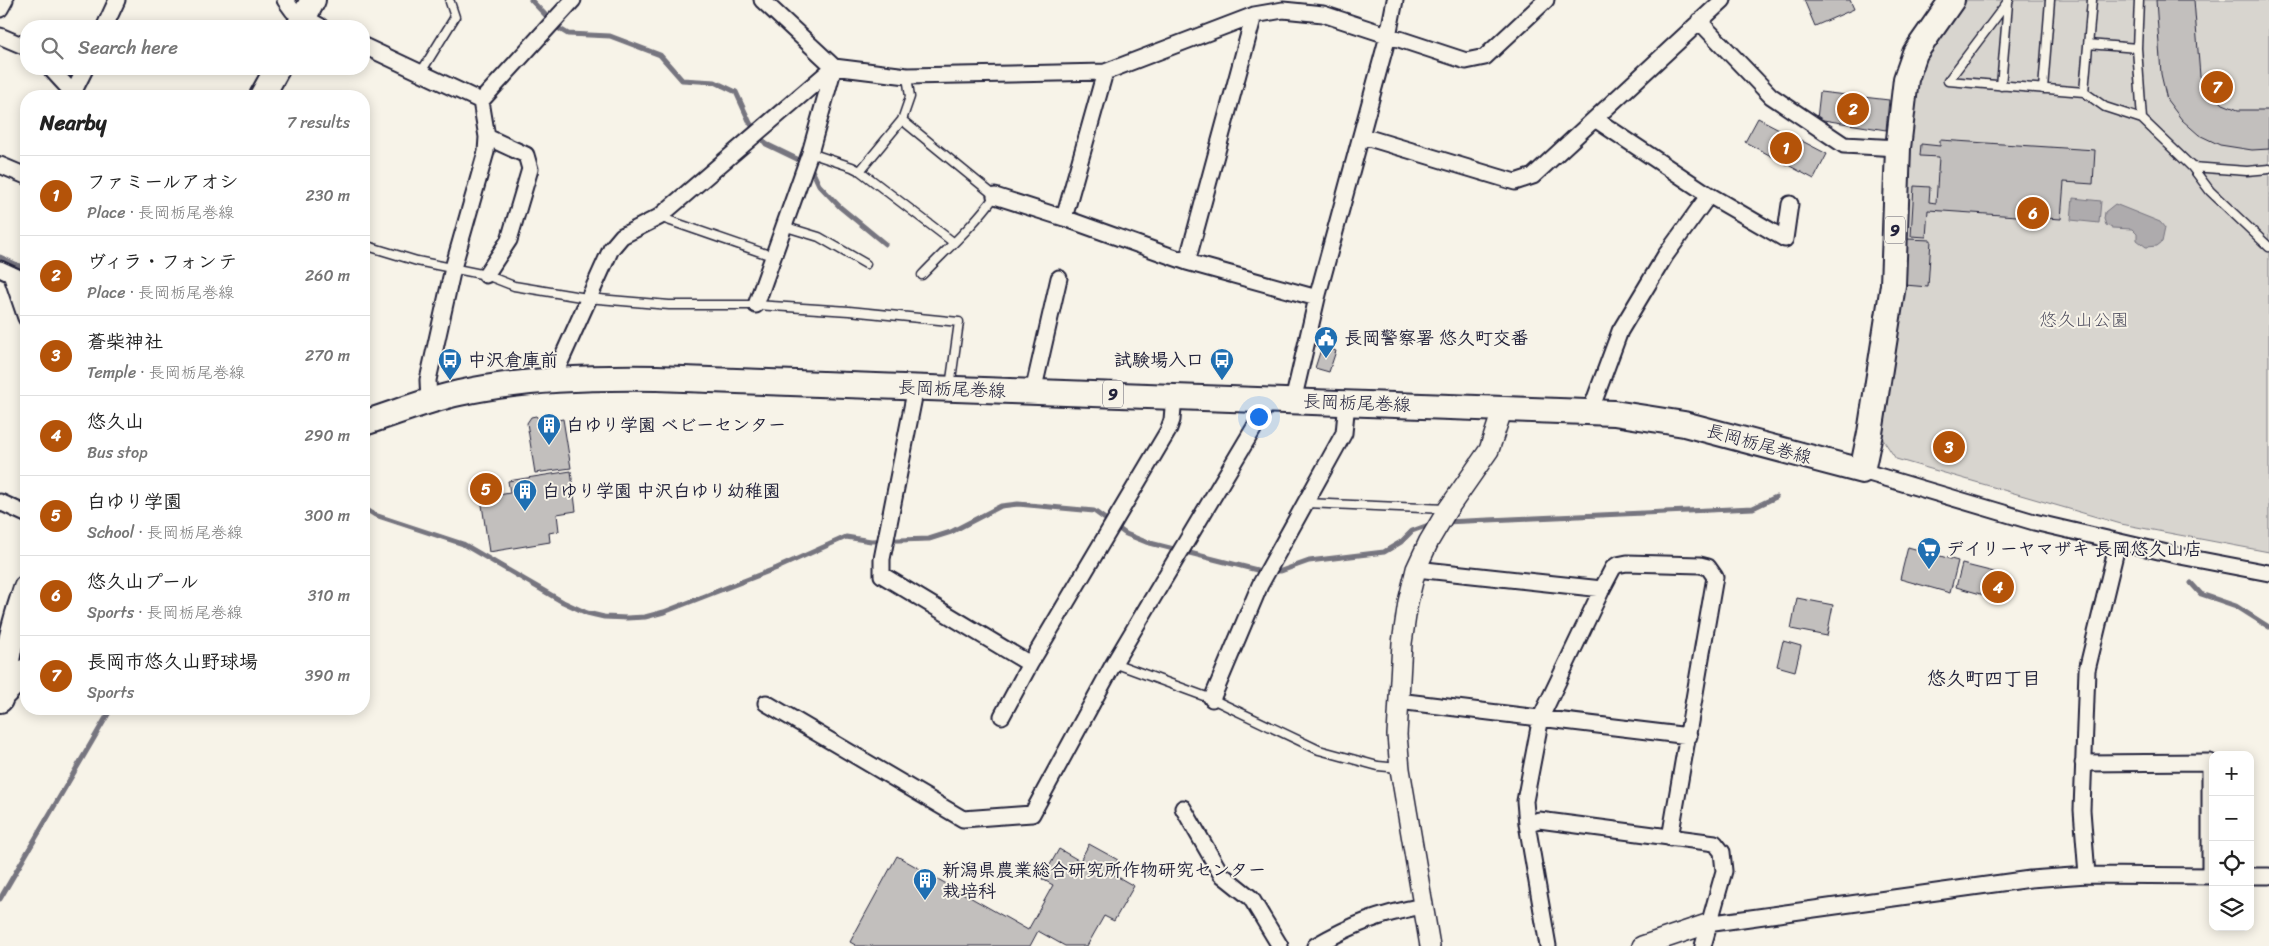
<!DOCTYPE html>
<meta charset="utf-8">
<style>
:root{--surface:#fff;--page:#f6f6f6;--text:#222;--muted:#767676;--line:#e0e0e0;--accent:#b45309}
body{margin:0;font-family:Sriracha,"Klee One",sans-serif;background:var(--page);color:var(--text)}
.controls{position:absolute;right:15px;bottom:15px;display:grid;overflow:hidden;border-radius:10px;box-shadow:0 2px 12px #0003}
.controls button{width:45px;height:45px;display:grid;place-items:center;padding:0;border:0;border-bottom:1px solid var(--line);background:var(--surface);color:var(--text);font:25px sans-serif}
.you{position:absolute;left:1258px;top:416px;width:18px;height:18px;margin:-12px;border:4px solid #fff;border-radius:50%;background:#1a73e8;box-shadow:0 0 0 8px #1a73e833}
.badge{display:grid;place-items:center;width:32px;height:32px;border-radius:50%;background:var(--accent);color:#fff;font-size:16px;font-weight:700}
.pin{position:absolute;translate:-50% -50%;border:2px solid #fff;box-shadow:0 1px 5px #0006}
.list{margin:0;padding:0;list-style:none}
h2{display:flex;justify-content:space-between;align-items:center;height:65px;margin:0;padding:0 20px;font-size:21px}
h2 small{font-size:16px;font-weight:400;color:var(--muted)}
.list li{display:grid;grid-template-columns:32px 1fr auto;gap:15px;align-items:center;box-sizing:border-box;height:80px;padding:0 20px;border-top:1px solid var(--line)}
.list b{display:block;font-size:19px;white-space:nowrap}
.list p{margin:0;font-size:16px;white-space:nowrap;color:var(--muted)}
.list em{font-size:16px;font-style:normal;color:var(--muted)}
.icon{flex:none;width:28px;height:28px;fill:none;stroke:currentColor;stroke-width:2;stroke-linecap:round;stroke-linejoin:round}
.map{position:relative;flex:none;width:2269px;height:946px;overflow:hidden}
.search{position:absolute;background:var(--surface);box-shadow:0 2px 12px #0003;left:20px;top:20px;width:350px;height:55px;display:flex;align-items:center;gap:12px;box-sizing:border-box;padding:0 18px;border-radius:20px;color:var(--muted);font-size:19px}
.panel{position:absolute;background:var(--surface);box-shadow:0 2px 12px #0003;left:20px;top:90px;width:350px;height:625px;border-radius:20px}
.map>svg:first-child{display:block}
.green{fill:#d8d5cf;stroke:#7d7c85}
.water{fill:#aeabad;stroke:#76747f}
.lines{fill:none;stroke-linecap:round;stroke-linejoin:round}
.stream{stroke:#76747f;stroke-width:5}
.building{fill:#c2bfbd;stroke:#22223b}
.service-casing{stroke:#22223b;stroke-width:11}
.minor-casing{stroke:#22223b;stroke-width:19}
.tertiary-casing{stroke:#22223b;stroke-width:22}
.primary-casing{stroke:#22223b;stroke-width:28}
.service{stroke:#f7f3e8;stroke-width:8}
.minor{stroke:#f7f3e8;stroke-width:15}
.tertiary{stroke:#f7f3e8;stroke-width:19}
.primary{stroke:#f7f3e8;stroke-width:24}
.labels{text-anchor:middle;dominant-baseline:central;stroke-width:4;stroke-linejoin:round;paint-order:stroke}
.shield{fill:#f7f3e8;stroke:#62616f;stroke-width:1}
.shield-label{font-size:16px;font-weight:bold;fill:#22223b}
.park-label{font-size:18px;fill:#504f60;stroke:#f7f3e8}
.poi-label{font-size:18px;font-weight:bold;fill:#22223b;stroke:#f7f3e8;text-anchor:start}
.street-label{font-size:18px;fill:#22223b;stroke:#f7f3e8}
.neighbourhood-label{font-size:19px;font-weight:bold;fill:#22223b;stroke:#f7f3e8}
</style>
<div class="map">
<svg width="2269" height="946" viewBox="0 0 2269 946">
<rect width="100%" height="100%" fill="#f7f3e8"/>
<filter id="ink" filterUnits="userSpaceOnUse"><feTurbulence type="fractalNoise" baseFrequency=".02" numOctaves="2"/><feDisplacementMap in="SourceGraphic" scale="10" xChannelSelector="R" yChannelSelector="G"/><feConvolveMatrix kernelMatrix="1 2 1 2 8 2 1 2 1" color-interpolation-filters="sRGB"/></filter>
<g filter="url(#ink)">
<path class="green" d="M1967,0H2269V552L2121,524L1896,459L1876,429L1910,116L1915,83L1928,52Z"/>
<path class="water" d="M2073,198L2101,201L2099,223L2071,220Z
M2115,204L2160,222L2165,228L2162,242L2157,246L2146,247L2137,240V234L2132,229L2112,228L2106,225L2104,219L2105,212Z"/>
<g class="lines">
<path class="stream" d="M531,0L558,28L568,34L610,36L660,55L682,80L715,82L736,92L750,123L766,144L797,159L812,170L819,185L840,207L885,244
M0,257L26,269
M364,508L375,515L463,544L563,602L587,613L604,617L627,618L645,617L664,612L777,568L846,537L871,541L929,539L951,532L1001,506L1018,504L1094,511L1126,534L1146,542L1257,570L1281,571L1309,561L1384,552L1401,542L1412,531L1434,523
M1445,522L1753,508L1776,497
M2191,583L2201,594L2236,606L2269,627
M0,899L111,709"/>
</g>
<path class="building" d="M1804,0H1850L1854,9L1815,26Z
M2156,0H2194L2200,76L2210,92L2223,104L2238,110H2269V149L2252,150L2220,145L2199,135L2182,120L2167,100L2161,74Z
M1820,92L1889,100L1886,130L1817,119Z
M1758,118L1827,154L1814,179L1745,142Z
M1940,140L2095,150L2093,184L2064,182L2061,219L1928,210L1926,237L1911,236L1914,186L1930,187L1929,202L1936,203L1939,157L1920,156L1921,144L1940,146Z
M1907,239L1931,240L1928,287L1905,285Z
M1322,346L1336,351L1329,372L1315,368Z
M536,416L542,423L563,419L571,468L535,473L527,423L531,417Z
M571,471L576,511L557,514L559,531L549,533L550,542L489,552L481,498L510,493L508,481Z
M1908,547L1958,561L1950,593L1900,579Z
M1962,564L1998,573L1991,597L1956,587Z
M1797,598L1833,605L1827,636L1791,629Z
M1783,641L1801,646L1795,671L1777,666Z
M1089,844L1118,860L1111,873L1134,886L1114,921L1104,916L1087,946H1065L1038,931L1030,946H857L850,942L897,856L1028,930L1053,885L1042,879L1059,849L1080,861Z"/>
<g class="lines">
<g class="service-casing">
<path id="service" d="M2009,0L1948,81L2084,92L2092,0
M2139,0L2137,48L2142,119L2192,167L2247,171L2269,169
M2088,44L2137,48
M421,72L455,17L450,2
M2001,86L2008,3
M2043,89L2050,0
M2084,92L2105,107L2142,119
M902,120L910,97L907,76
M810,153L852,167L860,171L953,242
M2192,167L2210,191L2269,247
M860,171L902,120L995,196C974,225 947,249 922,275
M659,217L772,256
M783,226L819,237L866,264
M364,245L417,261L486,275L514,286L587,298L669,305H756L849,311L959,322L950,387
M1306,503L1446,509
M1114,663L1212,699L1319,750L1378,766L1399,768"/>
</g>
<g class="minor-casing">
<path id="minor" d="M285,0L293,11L320,26
M0,9L5,0
M1699,21L1771,96L1844,145L1898,148
M105,26L117,0
M0,36L26,47
M364,46L481,101
M51,69L73,93L85,69
M1105,72L1064,218L1187,262L1317,298
M481,101L573,0
M1362,136L1515,182L1533,176L1723,0
M0,165L26,176
M1709,195L1785,239L1790,204
M995,196L1064,218
M1187,262L1254,15
M0,269L26,281
M11,274L26,318
M486,275L509,240L530,169L526,155L487,137
M756,305L810,153L834,67L762,0
M552,380L611,249L622,236L659,217L834,67L907,76L1105,72L1254,15L1283,10L1323,14L1466,61L1485,57L1546,0
M916,387L882,559V575L1030,664
M1033,392L1059,278
M1293,401L1317,298L1388,36L1395,0
M429,402L428,380L453,268L486,152L487,137L481,101
M1590,412L1620,331L1665,256L1709,195L1595,119
M1862,471L2034,522L2180,556L2269,573
M0,502L26,514
M1416,569L1602,589
M1212,699L1260,585L1344,433L1347,402
M1398,701L1689,736
M766,703L963,819L1032,814L1114,663L1257,423L1269,399
M1002,716L1030,664L1168,431L1172,420L1174,395
M2083,763L2210,762V876
M1183,808L1221,874L1251,898L1280,946
M1527,824L1539,820L1715,843L1722,852L1724,871L1703,946
M2087,875L2082,810L2087,670L2118,542
M2250,876H2269
M1707,924L2030,879L2087,875L2213,876
M1315,946C1353,924 1380,914 1423,906
M1548,946L1527,824L1525,801L1541,717L1602,589L1613,568L1617,565L1627,563L1700,565L1708,567L1715,577L1670,838"/>
</g>
<g class="tertiary-casing">
<path id="tertiary" d="M1430,946L1400,769L1397,735L1402,643L1408,602L1416,569L1429,541L1448,509L1489,450L1503,408
M1642,946L1707,924"/>
</g>
<g class="primary-casing">
<path id="primary" d="M299,26L313,0
M262,96L277,69
M364,423C395,413 427,400 459,393C524,379 591,377 657,378L1614,413L1684,424L1862,471L1870,433L1893,285L1898,148L1906,79L1915,53L1952,0
M3,694L26,671
M0,700C6,688 4,674 7,661C11,636 18,612 26,588"/>
</g>
<use href="#service" class="service"/>
<use href="#minor" class="minor"/>
<use href="#tertiary" class="tertiary"/>
<use href="#primary" class="primary"/>
</g>
</g>
<defs>
<g id="civic-pin" transform="scale(1.25)"><path d="M0 17L-7.5 6A9.5 9.5 0 1 1 7.5 6Z" fill="#1f6fb2" stroke="#f7f3e8"/><path d="M-.6-6.5H3V-4.5H.6V-3L4-1V1h2V6H-6V1h2V-1L-.6-3ZM-1.2 2.5V6h2.4V2.5Z" fill="#fff"/></g>
<g id="bus-pin" transform="scale(1.25)"><path d="M0 17L-7.5 6A9.5 9.5 0 1 1 7.5 6Z" fill="#1f6fb2" stroke="#f7f3e8"/><path d="M-5-6H5V4H4V6H2V4H-2V6H-4V4H-5ZM-3.5-4V0h7V-4ZM-3.5 1.2v1.5H-2V1.2ZM2 1.2v1.5H3.5V1.2Z" fill="#fff"/></g>
<g id="building-pin" transform="scale(1.25)"><path d="M0 17L-7.5 6A9.5 9.5 0 1 1 7.5 6Z" fill="#1f6fb2" stroke="#f7f3e8"/><path d="M-4-6H4V6H1V3H-1V6H-4ZM-2.5-4.3h1.7v1.8h-1.7ZM.8-4.3h1.7v1.8H.8ZM-2.5-1h1.7V.8h-1.7ZM.8-1h1.7V.8H.8Z" fill="#fff"/></g>
<g id="supermarket-pin" transform="scale(1.25)"><path d="M0 17L-7.5 6A9.5 9.5 0 1 1 7.5 6Z" fill="#1f6fb2" stroke="#f7f3e8"/><path d="M-6-5.5h2.5l.6 2H6L4.5 2H-2.5L-4.4-4H-6ZM-1.5 3.2a1.3 1.3 0 1 0 .1 0ZM3 3.2a1.3 1.3 0 1 0 .1 0Z" fill="#fff"/></g>
</defs>
<g fill-rule="evenodd">
<use href="#civic-pin" x="1326" y="338"/>
<use href="#bus-pin" x="450" y="360"/>
<use href="#bus-pin" x="1222" y="360"/>
<use href="#building-pin" x="549" y="425"/>
<use href="#building-pin" x="525" y="491"/>
<use href="#supermarket-pin" x="1929" y="549"/>
<use href="#building-pin" x="925" y="880"/>
</g>
<g class="labels">
<g class="shield">
<rect x="1885" y="216.5" width="20" height="27" rx="4"/>
<rect x="1103" y="380.5" width="20" height="27" rx="4"/>
</g>
<g class="shield-label">
<text x="1895" y="230">9</text>
<text x="1113" y="394">9</text>
</g>
<g class="park-label">
<text x="2084" y="320">悠久山公園</text>
</g>
<g class="poi-label">
<text x="1344" y="338">長岡警察署 悠久町交番</text>
<text x="468" y="360">中沢倉庫前</text>
<text x="1204" y="360" text-anchor="end">試験場入口</text>
<text x="566" y="425">白ゆり学園 ベビーセンター</text>
<text x="542" y="491">白ゆり学園 中沢白ゆり幼稚園</text>
<text x="1946" y="549">デイリーヤマザキ 長岡悠久山店</text>
<text x="942" y="870">新潟県農業総合研究所作物研究センター<tspan x="942" dy="21">栽培科</tspan></text>
</g>
<g class="street-label">
<text transform="translate(952 389) rotate(2)">長岡栃尾巻線</text>
<text transform="translate(1357 403) rotate(2)">長岡栃尾巻線</text>
<text transform="translate(1759 444) rotate(15)">長岡栃尾巻線</text>
</g>
<g class="neighbourhood-label">
<text x="1984" y="678">悠久町四丁目</text>
</g>
</g>
</svg>
<div class="controls">
<button>+</button>
<button>−</button>
<button><svg class="icon" aria-label="locate" viewBox="0 0 24 24"><circle cx="12" cy="12" r="6"/><path d="M12 2v4M12 18v4M2 12h4M18 12h4"/></svg></button>
<button><svg class="icon" aria-label="layers" viewBox="0 0 24 24"><path d="M12 4l9 5-9 5-9-5zM3 14l9 5 9-5"/></svg></button>
</div>
<div class="you"></div>
<div class="pin badge" style="left:1786px;top:148px">1</div>
<div class="pin badge" style="left:1853px;top:109px">2</div>
<div class="pin badge" style="left:1949px;top:447px">3</div>
<div class="pin badge" style="left:1998px;top:587px">4</div>
<div class="pin badge" style="left:486px;top:489px">5</div>
<div class="pin badge" style="left:2033px;top:213px">6</div>
<div class="pin badge" style="left:2217px;top:87px">7</div>
<div class="search"><svg class="icon" aria-label="search" viewBox="0 0 24 24"><circle cx="10" cy="10" r="6"/><path d="M15 15l6 6"/></svg>Search here</div>
<section class="panel">
<h2>Nearby<small>7 results</small></h2>
<ul class="list">
<li><span class="badge">1</span><div><b>ファミールアオシ</b><p>Place · 長岡栃尾巻線</p></div><em>230 m</em></li>
<li><span class="badge">2</span><div><b>ヴィラ・フォンテ</b><p>Place · 長岡栃尾巻線</p></div><em>260 m</em></li>
<li><span class="badge">3</span><div><b>蒼柴神社</b><p>Temple · 長岡栃尾巻線</p></div><em>270 m</em></li>
<li><span class="badge">4</span><div><b>悠久山</b><p>Bus stop</p></div><em>290 m</em></li>
<li><span class="badge">5</span><div><b>白ゆり学園</b><p>School · 長岡栃尾巻線</p></div><em>300 m</em></li>
<li><span class="badge">6</span><div><b>悠久山プール</b><p>Sports · 長岡栃尾巻線</p></div><em>310 m</em></li>
<li><span class="badge">7</span><div><b>長岡市悠久山野球場</b><p>Sports</p></div><em>390 m</em></li>
</ul>
</section>
</div>
